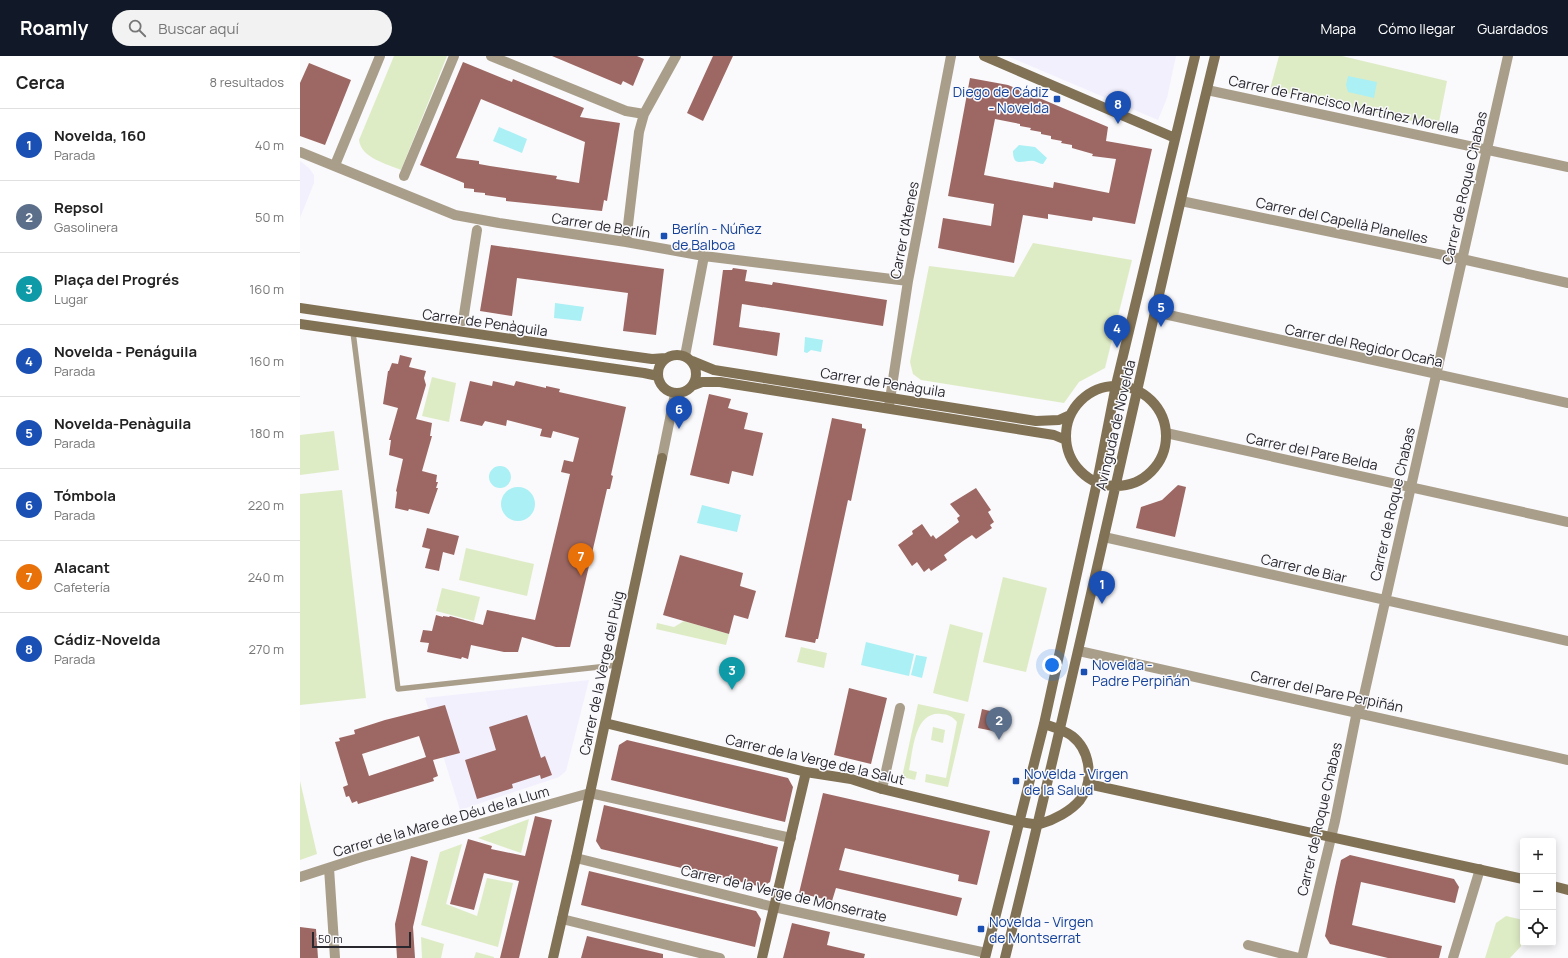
<!DOCTYPE html>
<html lang="es">
<meta charset="utf-8">
<style>
:root{--surface:#fff;--page:#f2f2f2;--text:#222;--muted:#767676;--line:#e0e0e0;--accent:#111827}
body{margin:0;font-family:Manrope,sans-serif;background:var(--page);color:var(--text)}
.controls{position:absolute;right:12px;bottom:12px;display:grid;overflow:hidden;border-radius:4px;box-shadow:0 2px 10px #0003}
.controls button{width:36px;height:36px;display:grid;place-items:center;padding:0;border:0;border-bottom:1px solid var(--line);background:var(--surface);color:var(--text);font:20px sans-serif}
.scale{position:absolute;left:12px;bottom:10px;width:99px;box-sizing:border-box;padding-left:4px;border:2px solid #28272d;border-top:0;font-size:11px;line-height:14px;white-space:nowrap;color:#28272d;-webkit-text-stroke:3px #faf9fc;paint-order:stroke}
.you{position:absolute;left:752px;top:609px;width:14px;height:14px;margin:-10px;border:3px solid #fff;border-radius:50%;background:#1a73e8;box-shadow:0 0 0 6px #1a73e833}
.badge{display:grid;place-items:center;width:26px;height:26px;border-radius:50%;background:var(--accent);color:#fff;font-size:13px;font-weight:700}
.pin{position:absolute;translate:-50% -33px;filter:drop-shadow(0 1px 2px #0008)}
.pin::after{content:'';position:absolute;top:21px;width:14px;height:12px;background:inherit;clip-path:polygon(0 0,100% 0,50% 100%)}
.list{margin:0;padding:0;list-style:none}
h2{display:flex;justify-content:space-between;align-items:center;height:52px;margin:0;padding:0 16px;font-size:17px}
h2 small{font-size:13px;font-weight:400;color:var(--muted)}
.list li{display:grid;grid-template-columns:26px 1fr auto;gap:12px;align-items:center;box-sizing:border-box;height:72px;padding:0 16px;border-top:1px solid var(--line)}
.list b{display:block;font-size:15px;white-space:nowrap}
.list p{margin:0;font-size:13px;white-space:nowrap;color:var(--muted)}
.list em{font-size:13px;font-style:normal;color:var(--muted)}
.icon{flex:none;width:22px;height:22px;fill:none;stroke:currentColor;stroke-width:2;stroke-linecap:round;stroke-linejoin:round}
.map{position:relative;flex:none;width:1268px;height:902px;overflow:hidden}
header{display:flex;align-items:center;gap:24px;box-sizing:border-box;height:56px;padding:0 20px;background:var(--accent);color:#fff}
header strong{font-size:19px}
nav{display:flex;gap:22px;margin-inline-start:auto;font-size:14px}
.search{width:280px;height:36px;background:var(--page);display:flex;align-items:center;gap:10px;box-sizing:border-box;padding:0 14px;border-radius:22px;color:var(--muted);font-size:15px}
main{display:flex}
aside{flex:1;background:var(--surface)}
.map>svg:first-child{display:block}
.built{fill:#f3f0fe}
.green{fill:#deecc5}
.water{fill:#abf0f4}
.building{fill:#9d6863;fill-rule:evenodd}
.lines{fill:none;stroke-linecap:round;stroke-linejoin:round}
.lane{stroke:#a99e8a;stroke-width:5.5}
.street{stroke:#a99e8a;stroke-width:10}
.secondary{stroke:#817255;stroke-width:10}
.transit-dot{fill:#1a4fb4;stroke:#faf9fc;stroke-width:1.5}
.labels{text-anchor:middle;dominant-baseline:central;stroke-width:3;stroke-linejoin:round;paint-order:stroke}
.transit-label{font-size:14px;fill:#164399;stroke:#faf9fc;text-anchor:start}
.street-label{font-size:14px;fill:#28272d;stroke:#faf9fc}
</style>
<header>
<strong>Roamly</strong>
<div class="search"><svg class="icon" aria-label="search" viewBox="0 0 24 24"><circle cx="10" cy="10" r="6"/><path d="M15 15l6 6"/></svg>Buscar aquí</div>
<nav><a>Mapa</a><a>Cómo llegar</a><a>Guardados</a></nav>
</header>
<main>
<aside>
<h2>Cerca<small>8 resultados</small></h2>
<ul class="list">
<li><span class="badge" style="background:#1a4fb4">1</span><div><b>Novelda, 160</b><p>Parada</p></div><em>40 m</em></li>
<li><span class="badge" style="background:#5c6f8a">2</span><div><b>Repsol</b><p>Gasolinera</p></div><em>50 m</em></li>
<li><span class="badge" style="background:#0f9aa8">3</span><div><b>Plaça del Progrés</b><p>Lugar</p></div><em>160 m</em></li>
<li><span class="badge" style="background:#1a4fb4">4</span><div><b>Novelda - Penáguila</b><p>Parada</p></div><em>160 m</em></li>
<li><span class="badge" style="background:#1a4fb4">5</span><div><b>Novelda-Penàguila</b><p>Parada</p></div><em>180 m</em></li>
<li><span class="badge" style="background:#1a4fb4">6</span><div><b>Tómbola</b><p>Parada</p></div><em>220 m</em></li>
<li><span class="badge" style="background:#e8710a">7</span><div><b>Alacant</b><p>Cafetería</p></div><em>240 m</em></li>
<li><span class="badge" style="background:#1a4fb4">8</span><div><b>Cádiz-Novelda</b><p>Parada</p></div><em>270 m</em></li>
</ul>
</aside>
<div class="map">
<svg width="1268" height="902" viewBox="0 0 1268 902">
<rect width="100%" height="100%" fill="#faf9fc"/>
<path class="built" d="M707,0H876L867,42L858,64Z
M0,105L9,112L14,119V127L0,162Z
M289,624L266,715L259,721L160,754L125,642Z"/>
<path class="green" d="M94,0H147L101,114C87,108 61,102 59,84Z
M979,0H1042L1147,25L1138,71L970,33Z
M733,187L832,204L805,312L779,326L764,347L621,324L613,318L610,306L629,210L714,221Z
M132,321L156,327L149,366L122,360Z
M34,375L39,414L0,419V379Z
M42,434L66,642L0,649V438Z
M166,492L234,508L227,540L159,524Z
M703,521L747,532L726,616L683,606Z
M142,532L180,541L174,565L136,555Z
M384,565L429,578L426,589L356,573L357,567L374,571Z
M650,568L683,577L668,646L633,637Z
M501,591L527,597L524,612L497,606Z
M618,648L665,658L648,731L625,726L626,718L646,722L657,666C653,661 648,658 641,658C614,655 613,696 609,714L617,716L615,724L602,721Z
M633,671L645,674L643,687L631,684Z
M0,725L17,798L0,804Z
M229,763L221,797L178,782Z
M162,788L146,848L177,860L187,822L213,827L198,891L121,869L140,796Z
M1206,860L1223,864L1224,887L1210,902H1185L1196,867Z
M121,881L144,888L141,902H122Z
M176,896L194,901V902H174Z"/>
<path class="water" d="M1048,20L1077,26L1074,42L1048,36L1046,29Z
M199,71L227,83L222,97L193,85Z
M719,89L735,91L747,102L743,108C740,108 738,106 734,105C724,103 713,113 713,95Z
M255,247L284,251L281,265L254,262Z
M505,281L523,284L521,296L511,294L507,297L504,296Z
M189 421a11 11 0 1 1 22 0a11 11 0 1 1-22 0Z
M201 448a17 17 0 1 1 34 0a17 17 0 1 1-34 0Z
M402,449L441,459L437,476L397,467Z
M566,586L614,598L609,620L561,609Z
M616,599L627,601L622,622L611,619Z"/>
<path class="building" d="M252,0H337L344,3L333,30L323,25L321,29Z
M413,0H433L403,65L387,57Z
M163,6L212,26L213,23L284,52L280,61L320,67L307,145L304,144L302,155L206,145V142L185,139V137L174,136V133L164,132V127L120,109ZM181,43L285,86L279,127L256,123L257,120L190,110L179,108V105L156,102Z
M9,7L51,24L25,89L0,80V27Z
M670,22L708,29L808,71L806,85L852,93L835,168L793,161L792,165L748,158V163L723,159L714,207L638,192L643,162L691,170L694,148L648,140ZM695,63L720,68V70L731,72L730,74L741,76V78L751,80V83L762,85L761,87L772,89V92L793,98L792,100L816,103L809,137L754,126L753,132L684,119Z
M191,189L364,213L356,279L323,275L328,237L217,222L212,260L180,255Z
M433,212L447,214L445,225L472,229L473,226L587,244L583,270L442,248L439,271L480,277L477,300L413,289L423,214H432Z
M100,299L112,302L109,311L126,315L124,322L126,329L116,363L132,367L130,380H132L122,415L137,419L136,426H138L136,432H138L129,458L109,453L108,455L95,452L97,436L96,435L103,403L89,399L91,384H89L98,352L83,348L88,315H89L92,307L98,308Z
M170,325L192,330L193,325L214,330L216,325L246,332V330L260,333L259,336L326,351L311,419L313,420L310,433H307L270,591H256L222,581L218,596H204L171,589L168,603L162,601L161,603L127,596L129,587L120,586L123,574L132,575L136,559L143,561V560L149,561L150,560L183,569L187,554L235,564L270,418L261,416L264,404L273,406L279,382L253,375L251,382L240,380L242,373L207,364L206,370L185,365L182,370L160,365Z
M409,338L431,343L428,352L448,357L444,373L463,377L453,420L432,415L429,428L390,419Z
M532,362L562,368V372L566,373L551,445L548,444L518,583H516L515,587L485,581Z
M878,429L886,431L875,481L836,472L841,451L862,444Z
M676,432L691,454L688,456L694,466L690,469L692,472L676,483L672,479L663,485L644,499L647,504L631,515L629,512L624,516L617,506L612,510L598,489L613,478L612,475L622,468L631,481L633,479L636,483L647,475L659,466L657,462L660,460L650,448Z
M127,472L159,480L154,499L143,496L139,515L125,512L130,493L122,491Z
M380,499L443,517L440,530L456,535L448,563L434,559L429,578L363,559Z
M549,632L587,642L571,708L534,699Z
M145,649L160,697L133,704L138,720L133,722L134,725L58,748L57,745L52,747L49,740L46,741L43,731L48,729L35,686L40,685L39,682L55,678L54,674L85,664ZM119,680L126,701L69,720L62,698Z
M682,653L702,658L700,668L694,667L693,675L678,672Z
M227,659L241,702L245,700L252,719L241,723L240,719L212,728L213,732L177,743L165,704L196,694L189,671Z
M327,684L488,722L493,731L485,766L311,724L319,689Z
M523,737L690,775L677,829L658,825L659,819L545,792L539,814L662,842L657,860L536,832L532,845L499,837Z
M304,749L478,791L470,826L462,831L301,793L296,785Z
M235,760L252,764L219,902H200L219,825L184,817L174,854L150,848L168,783L192,790L191,793L225,800Z
M1050,799L1154,823L1159,831L1155,847L1061,826L1052,869L1142,890L1139,902H1088L1030,888L1025,880L1035,831L1041,804Z
M111,800L128,805L113,871L115,902H97L95,868Z
M289,815L456,855L461,863L455,891L281,849Z
M492,867L530,876L527,889L565,898L564,902H483Z
M0,871L16,873L18,902H0Z
M287,880L363,898V902H281Z"/>
<g class="lines">
<path class="lane" d="M53,276L98,633L317,609"/>
<path class="street" d="M191,0L326,55L344,58
M907,34L1268,111
M0,96L155,159L199,167L326,186L404,200L608,225
M35,109L80,0
M104,120L154,0
M881,145L1162,203L1268,227
M326,186L339,76L344,58L376,0
M855,256L1268,347
M163,265L177,174
M385,300L404,200
M589,350L608,225L651,0
M866,377L1268,466
M362,402L375,338
M804,481L1268,585
M779,595L1268,704
M582,733L600,652
M276,802L474,851L686,897
M29,812L35,902
M0,821L62,801L290,737L491,782
M262,863L420,902
M948,889L999,902
M1002,902L1035,765L1057,655L1062,648L1208,0
M1153,902L1180,813"/>
<path class="secondary" d="M684,0L875,82
M0,252L308,297L352,303L366,302
M0,268L344,317L358,320
M358 318a19 19 0 1 1 38 0a19 19 0 1 1-38 0Z
M392,305L414,314L736,365L759,364L770,359
M394,329L402,326H420L754,379L766,384
M766 380a50 50 0 1 1 100 0a50 50 0 1 1-100 0Z
M305,667L506,716L551,723L582,733L719,766C725,766 734,769 740,768C754,764 771,755 780,744C794,726 791,695 772,680C764,674 753,671 744,668
M788,728L1223,823
M1253,830L1268,834
M253,902L276,802L362,402
M462,902L506,716
M685,902L744,668L797,426L816,329L895,0
M705,902C780,602 842,300 915,0"/>
</g>
<g class="transit-dot">
<rect x="753" y="39" width="8" height="8" rx="2"/>
<rect x="360" y="176" width="8" height="8" rx="2"/>
<rect x="780" y="612" width="8" height="8" rx="2"/>
<rect x="712" y="721" width="8" height="8" rx="2"/>
<rect x="677" y="869" width="8" height="8" rx="2"/>
</g>
<g class="labels">
<g class="transit-label">
<text x="749" y="35" text-anchor="end">Diego de Cádiz<tspan x="749" dy="16">- Novelda</tspan></text>
<text x="372" y="172">Berlín - Núñez<tspan x="372" dy="16">de Balboa</tspan></text>
<text x="792" y="608">Novelda -<tspan x="792" dy="16">Padre Perpiñán</tspan></text>
<text x="724" y="717">Novelda - Virgen<tspan x="724" dy="16">de la Salud</tspan></text>
<text x="689" y="865">Novelda - Virgen<tspan x="689" dy="16">de Montserrat</tspan></text>
</g>
<g class="street-label">
<text transform="translate(1044 48) rotate(12)">Carrer de Francisco Martínez Morella</text>
<text transform="translate(1164 132) rotate(-77)">Carrer de Roque Chabas</text>
<text transform="translate(1042 164) rotate(12)">Carrer del Capellà Planelles</text>
<text transform="translate(301 169) rotate(9)">Carrer de Berlín</text>
<text transform="translate(604 174) rotate(-79)">Carrer d'Atenes</text>
<text transform="translate(185 266) rotate(8)">Carrer de Penàguila</text>
<text transform="translate(1064 289) rotate(12)">Carrer del Regidor Ocaña</text>
<text transform="translate(583 326) rotate(9)">Carrer de Penàguila</text>
<text transform="translate(815 369) rotate(-77)">Avinguda de Novelda</text>
<text transform="translate(1012 395) rotate(12)">Carrer del Pare Belda</text>
<text transform="translate(1092 448) rotate(-77)">Carrer de Roque Chabas</text>
<text transform="translate(1004 512) rotate(13)">Carrer de Biar</text>
<text transform="translate(301 617) rotate(-78)">Carrer de la Verge del Puig</text>
<text transform="translate(1027 635) rotate(12)">Carrer del Pare Perpiñán</text>
<text transform="translate(515 703) rotate(13)">Carrer de la Verge de la Salut</text>
<text transform="translate(1019 763) rotate(-77)">Carrer de Roque Chabas</text>
<text transform="translate(141 765) rotate(-16)">Carrer de la Mare de Déu de la Llum</text>
<text transform="translate(484 837) rotate(13)">Carrer de la Verge de Monserrate</text>
</g>
</g>
</svg>
<div class="controls">
<button>+</button>
<button>−</button>
<button><svg class="icon" aria-label="locate" viewBox="0 0 24 24"><circle cx="12" cy="12" r="6"/><path d="M12 2v4M12 18v4M2 12h4M18 12h4"/></svg></button>
</div>
<div class="scale">50 m</div>
<div class="you"></div>
<div class="pin badge" style="left:802px;top:548px;background:#1a4fb4">1</div>
<div class="pin badge" style="left:699px;top:684px;background:#5c6f8a">2</div>
<div class="pin badge" style="left:432px;top:634px;background:#0f9aa8">3</div>
<div class="pin badge" style="left:817px;top:292px;background:#1a4fb4">4</div>
<div class="pin badge" style="left:861px;top:271px;background:#1a4fb4">5</div>
<div class="pin badge" style="left:379px;top:373px;background:#1a4fb4">6</div>
<div class="pin badge" style="left:281px;top:520px;background:#e8710a">7</div>
<div class="pin badge" style="left:818px;top:68px;background:#1a4fb4">8</div>
</div>
</main>
